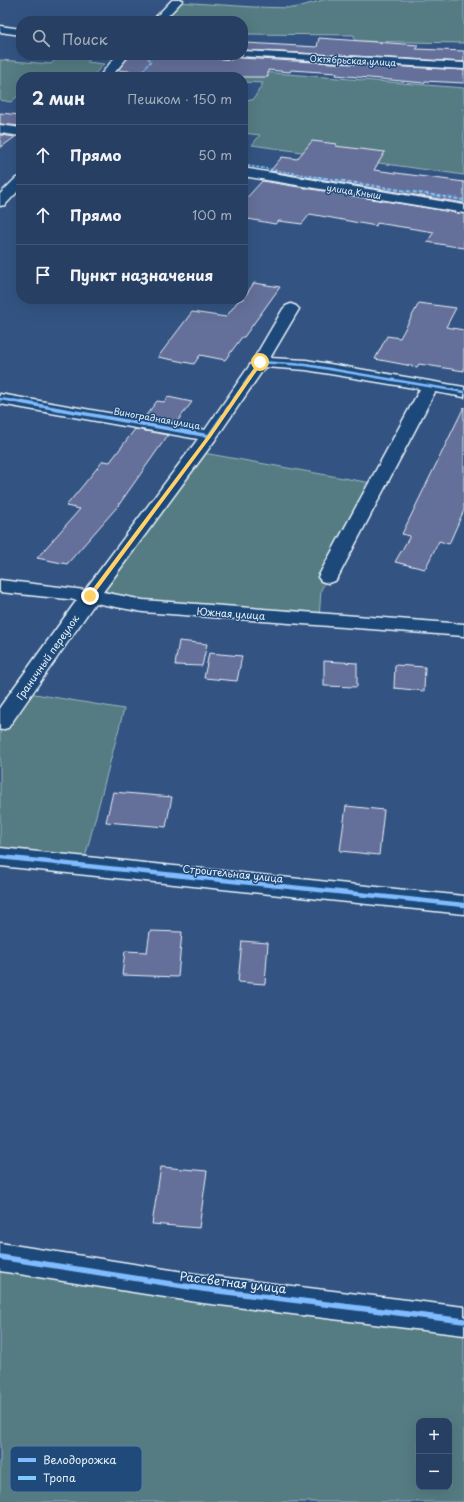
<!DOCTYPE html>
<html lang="ru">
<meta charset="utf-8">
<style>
:root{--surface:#263f62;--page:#2e4668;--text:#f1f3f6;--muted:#a4afbe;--line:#425877}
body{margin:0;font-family:"Playpen Sans",sans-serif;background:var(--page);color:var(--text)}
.controls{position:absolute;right:12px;bottom:12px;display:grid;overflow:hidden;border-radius:8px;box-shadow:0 4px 16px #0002}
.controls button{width:36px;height:36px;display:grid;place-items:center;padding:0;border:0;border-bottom:1px solid var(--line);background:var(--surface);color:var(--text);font:20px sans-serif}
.stop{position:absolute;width:12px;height:12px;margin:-9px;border:3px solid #ffd166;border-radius:50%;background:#fff}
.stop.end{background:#ffd166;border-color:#fff;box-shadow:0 1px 4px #0008}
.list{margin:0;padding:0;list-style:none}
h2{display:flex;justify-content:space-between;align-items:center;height:52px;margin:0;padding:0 16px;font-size:17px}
h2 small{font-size:13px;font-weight:400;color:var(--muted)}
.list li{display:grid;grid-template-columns:26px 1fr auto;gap:12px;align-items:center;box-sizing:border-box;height:60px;padding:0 16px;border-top:1px solid var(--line)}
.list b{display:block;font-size:15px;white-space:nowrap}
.list em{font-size:13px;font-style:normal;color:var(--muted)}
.icon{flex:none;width:22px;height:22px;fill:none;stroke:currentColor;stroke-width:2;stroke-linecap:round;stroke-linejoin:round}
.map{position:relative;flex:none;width:464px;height:1502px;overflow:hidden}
.search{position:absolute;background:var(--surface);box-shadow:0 4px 16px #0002;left:16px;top:16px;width:232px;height:44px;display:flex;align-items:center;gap:10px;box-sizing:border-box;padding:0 14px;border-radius:16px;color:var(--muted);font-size:15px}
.panel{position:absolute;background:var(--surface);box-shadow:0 4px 16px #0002;left:16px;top:72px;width:232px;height:232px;border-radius:16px}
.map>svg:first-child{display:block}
.green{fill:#547c83;stroke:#9eb6be;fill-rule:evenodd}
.building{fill:#65709a;stroke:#e8f1f8}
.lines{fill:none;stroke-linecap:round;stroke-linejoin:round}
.minor-casing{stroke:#e8f1f8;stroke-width:3}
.minor{fill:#1f4a7a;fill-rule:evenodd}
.quiet-far1{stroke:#80caff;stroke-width:1.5;stroke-dasharray:3 1.5;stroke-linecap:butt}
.quiet{stroke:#80caff;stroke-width:2;stroke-dasharray:4 2;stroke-linecap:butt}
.cycleway-far3-casing{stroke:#1f4a7a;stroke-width:4}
.cycleway-far2-casing{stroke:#1f4a7a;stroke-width:5.5}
.cycleway-far1-casing{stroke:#1f4a7a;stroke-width:7}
.cycleway-casing{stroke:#1f4a7a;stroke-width:8}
.cycleway-far3{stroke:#80bcff;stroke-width:2.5}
.cycleway-far2{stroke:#80bcff;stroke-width:3.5}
.cycleway-far1{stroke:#80bcff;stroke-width:4.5}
.cycleway{stroke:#80bcff;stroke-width:5.5}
.route{fill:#ffd166}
.labels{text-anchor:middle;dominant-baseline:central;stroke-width:3;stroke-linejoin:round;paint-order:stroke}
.far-street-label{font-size:9px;fill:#e8f1f8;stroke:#1f4a7a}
.street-label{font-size:10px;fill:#e8f1f8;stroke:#1f4a7a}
.near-street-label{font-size:12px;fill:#e8f1f8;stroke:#1f4a7a}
.key{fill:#1f4a7a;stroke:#5b7ca0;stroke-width:1}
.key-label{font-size:11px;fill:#e8f1f8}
</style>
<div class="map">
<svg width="464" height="1502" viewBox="0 0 464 1502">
<rect width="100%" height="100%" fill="#335483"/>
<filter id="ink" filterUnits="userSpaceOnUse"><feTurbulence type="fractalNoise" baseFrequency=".025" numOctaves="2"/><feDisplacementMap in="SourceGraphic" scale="8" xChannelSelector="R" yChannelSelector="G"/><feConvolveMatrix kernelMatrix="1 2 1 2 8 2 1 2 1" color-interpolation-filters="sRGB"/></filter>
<g filter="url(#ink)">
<path class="green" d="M323,0H464V43L355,41L354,35L243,34V21H157L177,2L254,7L294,8Z
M60,55H113L110,58L91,56L87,62L104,64L92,77H21V93L11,102L0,100V60L51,64Z
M211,68L464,88V175L252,145L260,135L243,133V99L253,100L263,83L243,82V77H202Z
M198,452L377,484L321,590L319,619L90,596Z
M23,692L124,709L83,865L0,857V723Z
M0,1257L464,1321V1502H0ZM419,1421H449V1487H419Z"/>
<path class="building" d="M319,38L418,45L416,49L464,51V62L243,50L246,43L317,47Z
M130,55H177L232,60L236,55L239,58L464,70V83L425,81L424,83L336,75L337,73L291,70L290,72L268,70V77H166L168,75L118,70Z
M0,113L21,115V126L0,124Z
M0,135L15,137L0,148Z
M312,141L337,144L335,146L385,152L374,170L464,182V203L270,171L282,157L297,159Z
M262,181L464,214V248L427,242L434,232L377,223L376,226L310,214L302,224L279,221L275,224L243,218V202Z
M254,283L280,287L244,337H242L225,360L200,355L194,364L158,357L192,312L226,317L238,301L243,299Z
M419,303L456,308L446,327L464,330V371L419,364L417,367L375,359L387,336L400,338Z
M168,397L192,402L176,423L144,418L157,401L164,402Z
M464,407V510L449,544L439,541L425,569L395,562L410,536L402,534Z
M135,429L168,435L118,506L67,564L37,558L80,509L66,506L103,461L110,462Z
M179,641L207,644L202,666L175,665Z
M209,653L242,656L237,681L204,678Z
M324,661L357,663V687L324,686Z
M395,665L425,667L424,691L394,688Z
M113,792L172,797L166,827L106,822Z
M346,806L384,810L379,855L340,851Z
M150,931L182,932L178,977L122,975L125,951L147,952Z
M242,941L268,943L265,984L238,982Z
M161,1167L207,1171L199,1228L152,1224Z"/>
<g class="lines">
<g class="minor-casing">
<path id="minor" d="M172,0H183L163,21H152Z
M0,26L21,29V35L0,32Z
M243,51L464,63V69L239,56L238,55H243Z
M117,55H129L111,77H99Z
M0,125L21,128V136L0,133Z
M243,168L464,205V213L243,176Z
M21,177V188L5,205L0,206V194L16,178Z
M291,304L296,306L299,309L270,358L306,360L464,387V397L435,392L338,577L335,581L328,583L321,581L318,577L420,389L306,370L265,367L215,440L103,592L143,600L464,624V636L143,612L95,603L8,728L0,730V707L77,600L0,592V580L85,590L198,439L0,404V394L205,430L252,362L283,309L286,306Z
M0,848L464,896V914L0,866Z
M0,1243L203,1275L464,1307V1335L203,1303L0,1271Z"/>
</g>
<use href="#minor" class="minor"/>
<path class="quiet-far1" d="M137,77L151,61L148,58L150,55
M243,165L324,178"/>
<path class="quiet" d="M318,177L464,200"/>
<g class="cycleway-far3-casing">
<path id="cycleway-far3" d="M0,399L20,402
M232,402L260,362L306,365L464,392"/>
</g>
<g class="cycleway-far2-casing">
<path id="cycleway-far2" d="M14,401L209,436L233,401"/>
</g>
<g class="cycleway-far1-casing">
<path id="cycleway-far1" d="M0,857L464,905"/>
</g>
<g class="cycleway-casing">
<path id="cycleway" d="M0,1257L203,1289L464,1321"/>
</g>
<use href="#cycleway-far3" class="cycleway-far3"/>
<use href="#cycleway-far2" class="cycleway-far2"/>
<use href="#cycleway-far1" class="cycleway-far1"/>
<use href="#cycleway" class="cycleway"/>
</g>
</g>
<path class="route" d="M259,361L263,362L211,437L92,597H88V595L208,435Z"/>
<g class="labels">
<g class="far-street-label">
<text transform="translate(353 60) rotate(3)">Октябрьская улица</text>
<text transform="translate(354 191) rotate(9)">улица Кныш</text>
<text transform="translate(157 418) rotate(10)">Виноградная улица</text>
</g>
<g class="street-label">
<text transform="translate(231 613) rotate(4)">Южная улица</text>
<text transform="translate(47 657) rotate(-55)">Граничный переулок</text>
<text transform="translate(233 873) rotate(6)">Строительная улица</text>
</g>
<g class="near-street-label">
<text transform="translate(233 1282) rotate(7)">Рассветная улица</text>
</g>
</g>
<rect x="10" y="1446" width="132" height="46" rx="6" class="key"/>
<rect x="18" y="1458" width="18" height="4" fill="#80bcff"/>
<rect x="18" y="1476" width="18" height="4" fill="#80caff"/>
<g class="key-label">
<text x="43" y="1464">Велодорожка</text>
<text x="43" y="1482">Тропа</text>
</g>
</svg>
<div class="controls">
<button>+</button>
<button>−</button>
</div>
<div class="stop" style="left:260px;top:362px"></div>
<div class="stop end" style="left:90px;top:596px"></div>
<div class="search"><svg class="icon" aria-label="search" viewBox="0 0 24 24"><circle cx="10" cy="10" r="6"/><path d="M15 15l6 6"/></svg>Поиск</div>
<section class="panel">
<h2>2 мин<small>Пешком · 150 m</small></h2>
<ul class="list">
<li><svg class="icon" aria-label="ahead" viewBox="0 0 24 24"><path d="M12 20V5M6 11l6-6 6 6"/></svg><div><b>Прямо</b></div><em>50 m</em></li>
<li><svg class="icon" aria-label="ahead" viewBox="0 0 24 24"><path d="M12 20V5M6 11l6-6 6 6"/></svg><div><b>Прямо</b></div><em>100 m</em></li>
<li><svg class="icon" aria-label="arrive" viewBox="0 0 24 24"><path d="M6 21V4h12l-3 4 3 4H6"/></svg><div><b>Пункт назначения</b></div></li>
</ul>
</section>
</div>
